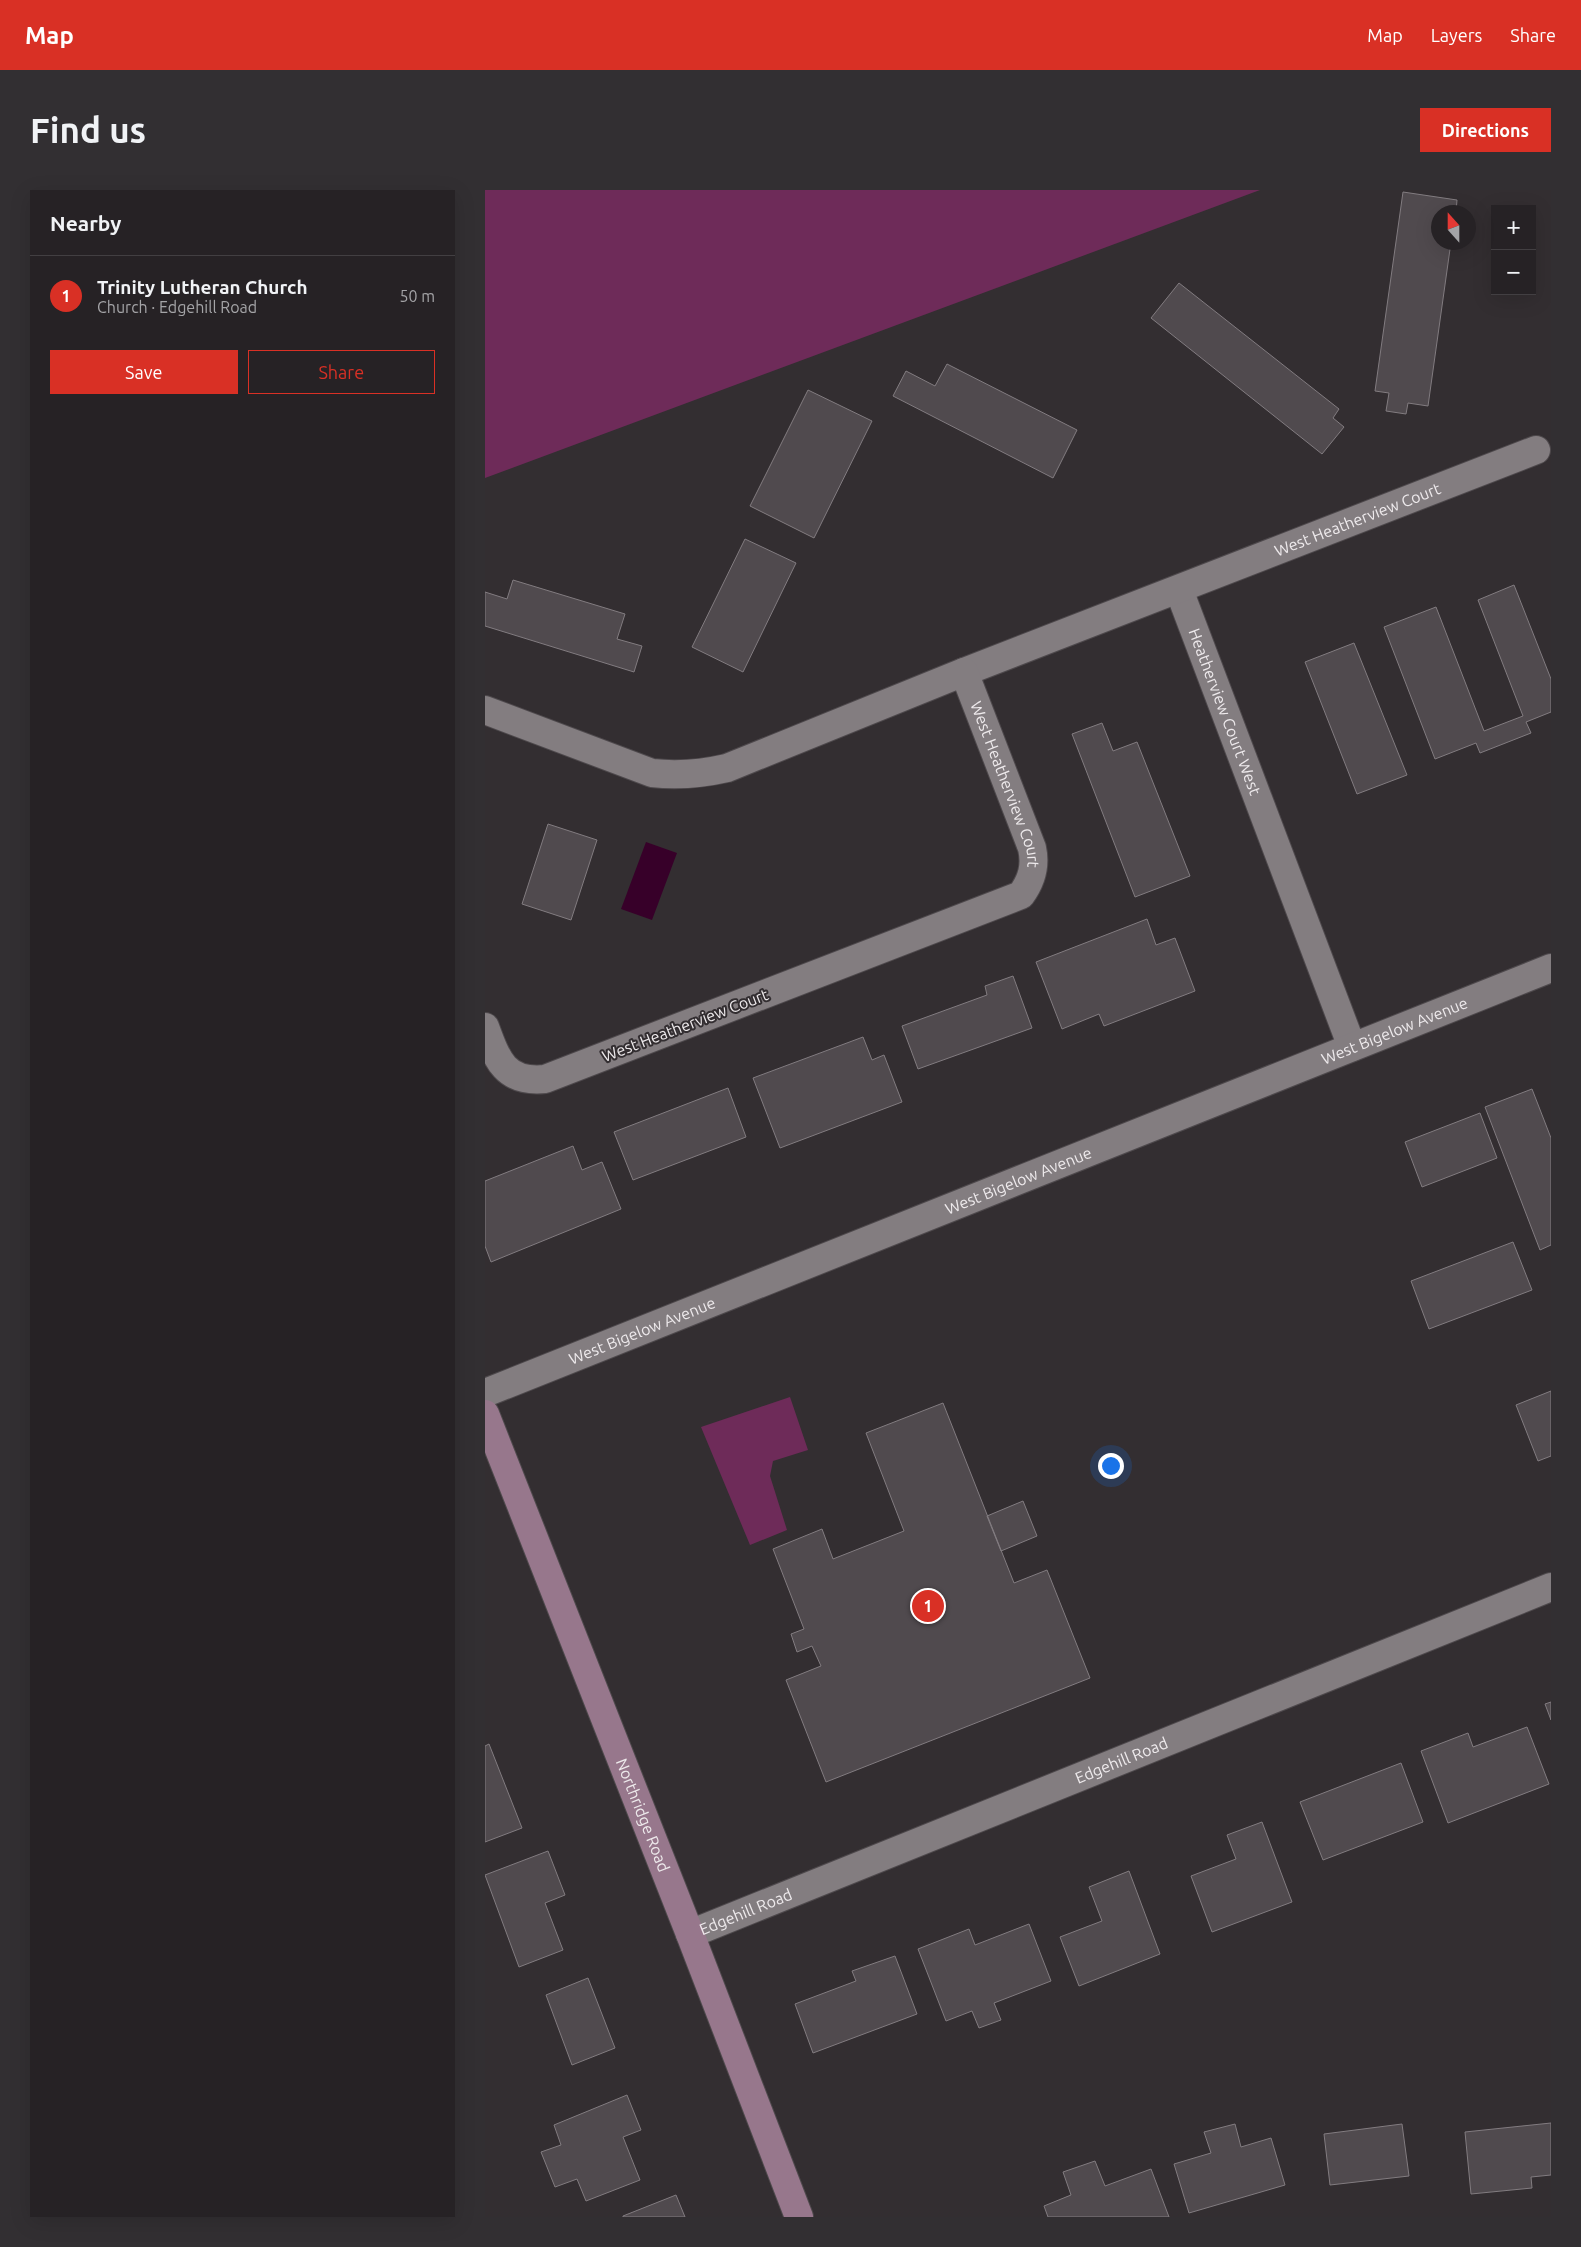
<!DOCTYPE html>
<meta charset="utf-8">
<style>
:root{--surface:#262225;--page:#322f32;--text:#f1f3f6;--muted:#a4a4a7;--line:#423f42;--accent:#d93025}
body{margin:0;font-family:Ubuntu,sans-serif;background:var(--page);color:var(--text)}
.controls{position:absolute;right:15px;top:15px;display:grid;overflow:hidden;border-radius:0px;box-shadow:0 5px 20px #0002}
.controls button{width:45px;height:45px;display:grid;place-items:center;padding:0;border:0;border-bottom:1px solid var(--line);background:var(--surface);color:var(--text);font:25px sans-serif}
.compass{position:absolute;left:946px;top:15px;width:45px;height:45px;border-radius:50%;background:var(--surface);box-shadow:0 5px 20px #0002;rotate:339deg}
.you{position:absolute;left:625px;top:1275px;width:18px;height:18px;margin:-12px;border:4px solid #fff;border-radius:50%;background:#1a73e8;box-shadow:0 0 0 8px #1a73e833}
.badge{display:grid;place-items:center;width:32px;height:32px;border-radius:50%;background:var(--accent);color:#fff;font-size:16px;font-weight:700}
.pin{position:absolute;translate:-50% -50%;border:2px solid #fff;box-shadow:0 1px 5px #0006}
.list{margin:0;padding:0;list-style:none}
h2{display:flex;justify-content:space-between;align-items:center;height:65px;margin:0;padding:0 20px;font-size:21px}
h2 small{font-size:16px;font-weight:400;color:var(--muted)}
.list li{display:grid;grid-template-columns:32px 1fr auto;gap:15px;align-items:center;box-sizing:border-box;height:80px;padding:0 20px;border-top:1px solid var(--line)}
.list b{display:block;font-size:19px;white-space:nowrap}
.list p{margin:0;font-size:16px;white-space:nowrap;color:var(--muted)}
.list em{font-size:16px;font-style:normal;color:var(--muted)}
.actions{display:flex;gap:10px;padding:15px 20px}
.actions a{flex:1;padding:11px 0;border:1px solid var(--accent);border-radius:0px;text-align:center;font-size:18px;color:var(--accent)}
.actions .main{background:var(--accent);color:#fff}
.map{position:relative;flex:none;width:1066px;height:2027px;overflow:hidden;border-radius:0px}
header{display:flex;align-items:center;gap:30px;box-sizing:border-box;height:70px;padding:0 25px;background:var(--accent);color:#fff}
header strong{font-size:24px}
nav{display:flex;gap:28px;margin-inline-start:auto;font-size:18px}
.intro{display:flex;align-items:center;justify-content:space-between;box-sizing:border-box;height:120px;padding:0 30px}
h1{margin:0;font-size:35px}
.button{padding:12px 22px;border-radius:0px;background:var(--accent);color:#fff;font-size:18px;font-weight:700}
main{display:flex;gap:30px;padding:0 30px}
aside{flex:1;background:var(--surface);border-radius:0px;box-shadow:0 5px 20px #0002}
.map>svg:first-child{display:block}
.green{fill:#6e2b59}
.water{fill:#370029}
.building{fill:#504a4e;stroke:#827c80}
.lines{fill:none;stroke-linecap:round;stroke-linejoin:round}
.minor-casing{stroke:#4e494c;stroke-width:30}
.tertiary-casing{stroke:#4e494c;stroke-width:30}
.secondary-casing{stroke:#4e494c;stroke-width:30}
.minor{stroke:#837d80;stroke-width:28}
.tertiary{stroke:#837d80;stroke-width:28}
.secondary{stroke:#97778c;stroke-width:28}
.labels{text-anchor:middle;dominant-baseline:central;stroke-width:4;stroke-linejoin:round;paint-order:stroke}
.street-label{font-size:16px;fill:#eeeaec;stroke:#332e31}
</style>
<header>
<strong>Map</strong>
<nav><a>Map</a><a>Layers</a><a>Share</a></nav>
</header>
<div class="intro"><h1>Find us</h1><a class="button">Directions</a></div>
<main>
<aside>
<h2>Nearby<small></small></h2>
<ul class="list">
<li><span class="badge">1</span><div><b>Trinity Lutheran Church</b><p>Church · Edgehill Road</p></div><em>50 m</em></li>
</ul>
<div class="actions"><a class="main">Save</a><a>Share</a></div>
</aside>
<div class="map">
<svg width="1066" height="2027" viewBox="0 0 1066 2027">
<rect width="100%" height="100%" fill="#332e31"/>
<path class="green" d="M0,0H775L0,288Z
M305,1207L323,1260L288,1271L285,1286L302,1340L265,1355L216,1237Z"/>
<path class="water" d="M161,652L192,663L167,730L136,719Z"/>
<path class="building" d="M918,2L972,10L971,22H954V52H966L943,216L923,213L921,224L901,221L904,203L890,201Z
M694,93L854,219L848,228L859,237L837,264L666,128Z
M462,174L592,240L568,288L408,206L421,181L450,196Z
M323,200L387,231L329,348L265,316Z
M260,349L311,373L258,482L207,457Z
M28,390L140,424L132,449L157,456L149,482L0,436V402L22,409Z
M1029,395L1066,489V522L1041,532L1046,543L995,563L991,553L950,569L899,437L951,417L999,541L1038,526L993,410Z
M869,453L922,585L872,604L820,472Z
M617,533L628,561L652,552L705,686L650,707L587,544Z
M63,634L112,650L86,730L37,714Z
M662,729L671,755L690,748L710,801L619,836L614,824L577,839L551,772Z
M528,786L547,838L433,879L417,836L502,805L500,796Z
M378,847L387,870L399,865L417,912L295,958L268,888Z
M243,898L261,947L148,990L129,942Z
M1047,899L1066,948V1055L1055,1060L1000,917Z
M995,923L1012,968L937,997L920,952Z
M88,956L97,980L117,972L136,1019L6,1072L0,1056V991Z
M1028,1052L1047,1100L944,1139L926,1091Z
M1066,1201V1266L1053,1271L1031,1215Z
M458,1213L529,1393L562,1380L605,1488L341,1592L301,1490L336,1476L327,1456L312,1462L306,1444L319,1439L288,1359L337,1339L348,1369L419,1341L381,1243Z
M538,1311L552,1346L516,1361L502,1326Z
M1066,1512V1530L1060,1514Z
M1042,1537L1064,1594L963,1633L936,1561L983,1543L988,1557Z
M4,1554L37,1638L0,1652V1556Z
M916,1573L938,1632L838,1670L815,1612Z
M777,1632L807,1712L727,1742L706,1686L751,1669L742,1645Z
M63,1661L80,1705L60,1713L78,1760L34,1777L0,1685Z
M644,1681L675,1764L594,1796L575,1747L617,1731L604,1697Z
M544,1734L566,1791L509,1813L516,1830L494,1838L487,1821L461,1831L433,1759L484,1739L490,1755Z
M410,1766L432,1824L328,1863L310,1814L371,1791L367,1781Z
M103,1788L130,1858L87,1875L61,1805Z
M142,1905L156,1940L138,1947L155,1990L101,2011L92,1989L70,1997L56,1962L76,1955L69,1935Z
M1066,1933V1985L1046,1987L1047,1998L986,2004L980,1942Z
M750,1934L756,1957L786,1948L800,1995L704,2023L689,1974L726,1963L719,1942Z
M917,1934L924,1986L845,1995L839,1944Z
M610,1971L620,1996L666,1979L684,2027H563L559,2016L586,2005L578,1982Z
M191,2005L200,2027H138V2026Z"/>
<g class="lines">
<g class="minor-casing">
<g id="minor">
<path id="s1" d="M694,400L867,857"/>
<path id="s2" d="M479,482L1051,260"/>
<path id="s3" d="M0,520L167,583C194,586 216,584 242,578L479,482L547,658C551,676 547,690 536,705L60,889C20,893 12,870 0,837"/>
<path id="s4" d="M205,1744L1066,1397"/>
</g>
</g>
<g class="tertiary-casing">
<g id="tertiary">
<path id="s5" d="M0,1203L1066,778"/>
</g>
</g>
<g class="secondary-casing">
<g id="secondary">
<path id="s6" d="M0,1224L205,1744L314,2027"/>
</g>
</g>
<use href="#minor" class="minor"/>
<use href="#tertiary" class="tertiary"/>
<use href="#secondary" class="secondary"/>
</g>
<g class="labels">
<g class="street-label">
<text stroke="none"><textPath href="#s2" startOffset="422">West Heatherview Court</textPath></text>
<text stroke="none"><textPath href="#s1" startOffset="130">Heatherview Court West</textPath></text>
<text stroke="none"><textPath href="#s3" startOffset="630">West Heatherview Court</textPath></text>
<text transform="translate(200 835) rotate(-21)">West Heatherview Court</text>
<text stroke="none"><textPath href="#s5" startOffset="979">West Bigelow Avenue</textPath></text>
<text stroke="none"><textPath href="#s5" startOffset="574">West Bigelow Avenue</textPath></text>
<text stroke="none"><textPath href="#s5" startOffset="169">West Bigelow Avenue</textPath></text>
<text stroke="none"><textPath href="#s4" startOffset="465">Edgehill Road</textPath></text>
<text stroke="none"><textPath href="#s6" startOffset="431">Northridge Road</textPath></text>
<text stroke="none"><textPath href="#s4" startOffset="60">Edgehill Road</textPath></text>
</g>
</g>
</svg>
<div class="controls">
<button>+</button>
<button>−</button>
</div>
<svg class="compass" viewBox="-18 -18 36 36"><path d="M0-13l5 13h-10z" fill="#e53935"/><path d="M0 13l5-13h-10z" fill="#a4a4a7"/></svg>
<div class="you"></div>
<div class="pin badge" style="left:443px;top:1416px">1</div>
</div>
</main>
